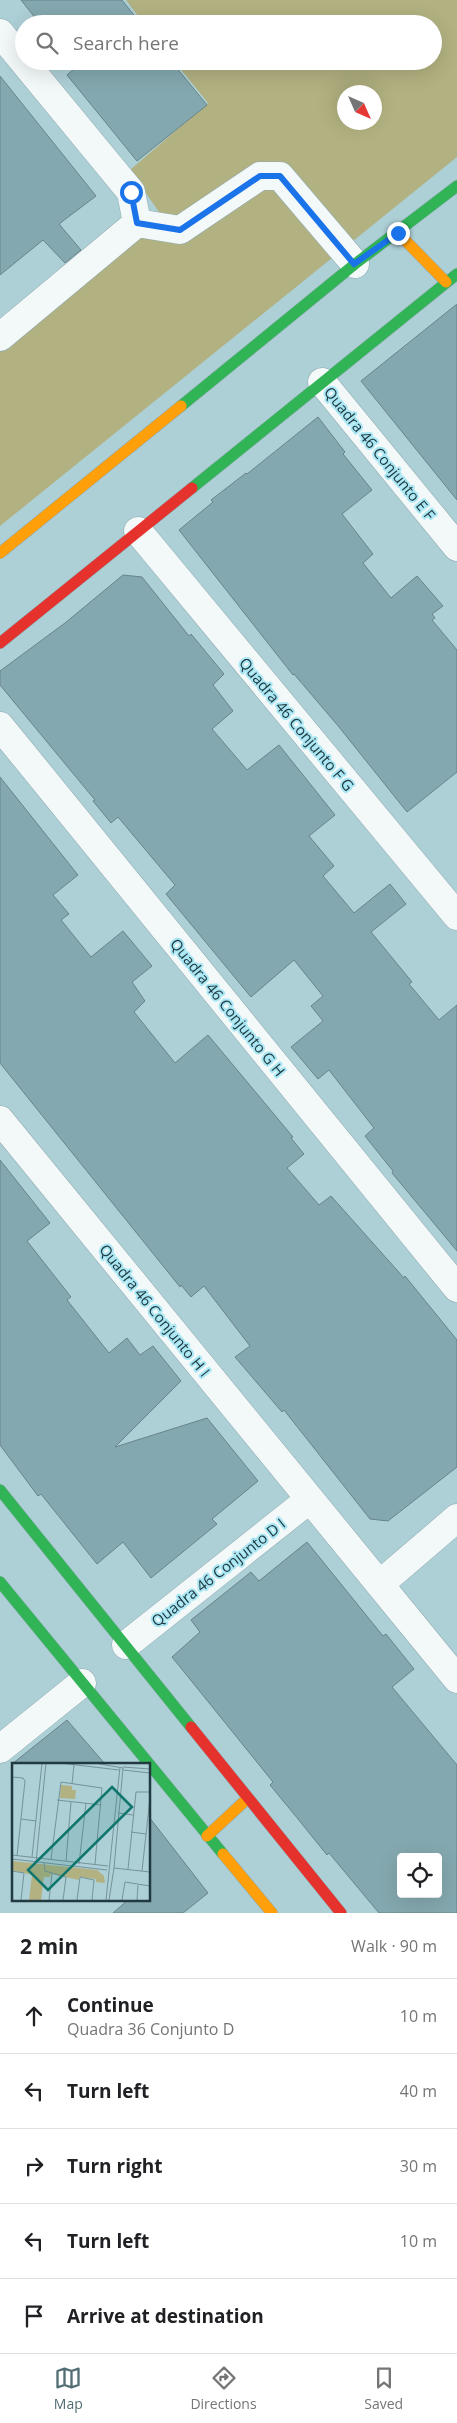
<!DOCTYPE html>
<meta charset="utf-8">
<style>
:root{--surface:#fff;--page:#f6f6f6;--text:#202124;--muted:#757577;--line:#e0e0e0;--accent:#526e74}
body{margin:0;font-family:"Open Sans",sans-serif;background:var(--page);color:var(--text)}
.controls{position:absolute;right:15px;bottom:15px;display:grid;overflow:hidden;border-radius:5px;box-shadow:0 5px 20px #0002}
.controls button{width:45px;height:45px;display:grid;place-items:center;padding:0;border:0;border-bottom:1px solid var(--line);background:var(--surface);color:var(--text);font:25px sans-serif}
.compass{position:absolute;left:337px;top:85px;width:45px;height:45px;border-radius:50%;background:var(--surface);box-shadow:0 5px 20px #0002;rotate:135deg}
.stop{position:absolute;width:15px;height:15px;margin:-11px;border:4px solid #1a73e8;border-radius:50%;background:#fff}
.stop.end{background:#1a73e8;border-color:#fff;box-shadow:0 1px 5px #0008}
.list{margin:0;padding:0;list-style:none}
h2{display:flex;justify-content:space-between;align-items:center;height:65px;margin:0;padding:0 20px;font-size:21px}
h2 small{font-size:16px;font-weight:400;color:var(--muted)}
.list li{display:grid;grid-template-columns:32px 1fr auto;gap:15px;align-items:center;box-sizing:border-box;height:75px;padding:0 20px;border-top:1px solid var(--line)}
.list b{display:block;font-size:19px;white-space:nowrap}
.list p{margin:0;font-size:16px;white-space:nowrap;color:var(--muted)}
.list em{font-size:16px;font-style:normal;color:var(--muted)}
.icon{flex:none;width:28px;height:28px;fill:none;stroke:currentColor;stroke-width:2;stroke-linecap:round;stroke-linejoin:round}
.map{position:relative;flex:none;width:457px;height:1913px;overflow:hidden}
.search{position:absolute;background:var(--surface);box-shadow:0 5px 20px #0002;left:15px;right:15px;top:15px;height:55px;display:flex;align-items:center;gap:12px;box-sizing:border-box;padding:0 18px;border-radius:28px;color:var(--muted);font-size:19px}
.sheet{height:440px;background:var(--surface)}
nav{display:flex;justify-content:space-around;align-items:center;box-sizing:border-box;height:70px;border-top:1px solid var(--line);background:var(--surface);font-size:14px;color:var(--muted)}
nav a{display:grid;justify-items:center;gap:2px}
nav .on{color:var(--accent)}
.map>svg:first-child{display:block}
.green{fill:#b1b181;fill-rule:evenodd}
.building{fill:#84a8af;stroke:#68848a;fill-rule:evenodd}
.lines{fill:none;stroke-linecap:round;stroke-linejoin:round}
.street-casing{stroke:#90abb1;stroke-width:29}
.fast-casing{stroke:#90abb1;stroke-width:12}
.slow-casing{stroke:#90abb1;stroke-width:12}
.jam-casing{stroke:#90abb1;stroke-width:12}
.street{stroke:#f3f8f9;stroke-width:28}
.fast{stroke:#30b455;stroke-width:11}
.slow{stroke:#ff9f0a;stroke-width:11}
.jam{stroke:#e5322d;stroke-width:11}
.route{stroke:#1a73e8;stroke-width:6}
.labels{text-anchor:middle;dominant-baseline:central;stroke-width:4;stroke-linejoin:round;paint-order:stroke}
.street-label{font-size:15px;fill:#213a40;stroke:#a9e7f4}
.inset-road{fill:none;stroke:#75939a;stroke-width:1}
.view{fill:#0f766e;fill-opacity:0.15;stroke:#0f766e;stroke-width:2.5}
.inset-edge{fill:none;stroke:#213a40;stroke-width:2.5}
</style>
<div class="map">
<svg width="457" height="1913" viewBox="0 0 457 1913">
<rect width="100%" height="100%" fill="#adcfd6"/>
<path class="green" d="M126,0H457V157L0,526V345L161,215L130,170L208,103L174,61H433V24H144ZM344,92H374V122H344Z"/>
<path class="building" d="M21,0H122L141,24H40Z
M83,61H171L207,105L137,161L67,75Z
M0,76L96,196L59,224L81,250L65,263L43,240L0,275Z
M457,304V500L361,381Z
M318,417L345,452L343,454L372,490L342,514L373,554L363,563L391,598L417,576L443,606L432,614L435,618L432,620L457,650V772L407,812L339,727L294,674L293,675L179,530L213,502L211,500L246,473L247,474Z
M123,575L142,577L189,636L191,634L224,674L213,685L233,711L212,729L247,770L279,745L335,815L309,836L334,866L323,876L354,913L390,884L406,904L371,932L412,982L409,984L439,1020L457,1005V1251L392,1173L393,1171L365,1136L374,1128L329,1070L318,1079L291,1047L323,1021L311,1006L323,996L294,960L251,997L166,894L175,885L118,817L111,823L93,801L95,800L0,685V671L65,623Z
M0,777L78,875L53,895L69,914L61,920L91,957L123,931L152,966L132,982L145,1001L134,1012L175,1063L208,1035L293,1137L291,1138L304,1154L287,1168L319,1205L331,1196L404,1278L405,1276L457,1340V1467L388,1521L370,1519L284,1410L282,1412L235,1357L250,1346L204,1286L191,1297L181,1285L180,1287L0,1063Z
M0,1160L50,1223L27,1241L71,1297L67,1300L109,1353L127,1338L140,1355L153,1346L181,1381L115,1447L207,1418L258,1481L212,1519L217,1524L151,1578L123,1542L97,1564L41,1494L38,1496L0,1445Z
M307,1542L383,1636L386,1634L414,1669L392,1687L457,1765V1913H379L329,1853L327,1855L298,1819L270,1785L273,1782L172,1657L200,1632L191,1620L251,1572L259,1581ZM401,1857H438V1894H401Z
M67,1720L105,1764H12Z
M149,1817L208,1893L183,1913H113L129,1899H149Z"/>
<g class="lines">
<g class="street-casing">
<path id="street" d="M0,33L131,192L137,223
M137,223L180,230L260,176H280L355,264
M0,337L137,223
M322,382L457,547
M138,531L457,916
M0,726L457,1288
M0,1120L457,1679
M380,1584L457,1518
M126,1645L310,1499
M0,1749L82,1683"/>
</g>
<g class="fast-casing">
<path id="fast" d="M181,406L355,264L457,186
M192,488L457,274
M0,1490L191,1727
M0,1582L223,1854"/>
</g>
<g class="slow-casing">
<path id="slow" d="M398,233L446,282
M0,553L181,406
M207,1836L248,1798
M223,1854L272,1913"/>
</g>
<g class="jam-casing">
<path id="jam" d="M0,643L192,488
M191,1727L341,1913"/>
</g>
<use href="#street" class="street"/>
<use href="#fast" class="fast"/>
<use href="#slow" class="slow"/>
<use href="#jam" class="jam"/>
</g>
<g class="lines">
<path class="route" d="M131,192L137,223L180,230L260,176H280L354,264L398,233"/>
</g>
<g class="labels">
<g class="street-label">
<text transform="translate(380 453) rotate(51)">Quadra 46 Conjunto E F</text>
<text transform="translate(297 724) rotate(50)">Quadra 46 Conjunto F G</text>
<text transform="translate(228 1007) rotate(51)">Quadra 46 Conjunto G H</text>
<text transform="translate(155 1310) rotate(51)">Quadra 46 Conjunto H I</text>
<text transform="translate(218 1572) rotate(-38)">Quadra 46 Conjunto D I</text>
</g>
</g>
<g transform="translate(12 1763)">
<rect width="138" height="138" fill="#adcfd6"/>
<path d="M49,22L60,23V27H64L63,36L48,35ZM0,98L85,107L92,113L93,120L84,119V116L67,114V117L39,111L38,114H32L29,137H17L20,112L0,107Z" fill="#b1b181"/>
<path class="inset-road" d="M48,0L107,7M83,0L111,5L102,105M111,4L138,6M111,7L138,10M0,14L11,15L13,18L5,93M60,21L62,2M45,37L89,42M106,50L121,52M9,56L24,58M119,69L134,71M0,92L96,103M20,94L30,0M0,96L95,107M39,96L49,19L90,25L83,101M54,98L59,39M24,99L34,0M32,100L33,108L54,114L51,137M67,101L74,40M102,105L138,109M116,106L124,29H138M0,108L12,110L9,137M130,108L138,35M37,137L40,111M65,137L68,114L82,117L80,137M94,137L108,4M97,137L102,105M110,137L113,119L138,123M125,137L126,122"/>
<path class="view" d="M100,24L120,44L36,127L16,107Z"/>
<rect width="138" height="138" class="inset-edge"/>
</g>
</svg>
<div class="controls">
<button><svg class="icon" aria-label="locate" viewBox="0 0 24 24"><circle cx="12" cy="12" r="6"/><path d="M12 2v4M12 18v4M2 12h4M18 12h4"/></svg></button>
</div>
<svg class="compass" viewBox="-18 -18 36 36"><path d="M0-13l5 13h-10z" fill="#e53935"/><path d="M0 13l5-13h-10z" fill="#757577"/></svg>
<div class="stop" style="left:131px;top:192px"></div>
<div class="stop end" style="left:398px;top:233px"></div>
<div class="search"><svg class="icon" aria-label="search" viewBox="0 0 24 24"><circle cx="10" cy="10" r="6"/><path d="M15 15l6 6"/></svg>Search here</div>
</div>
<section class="sheet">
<h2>2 min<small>Walk · 90 m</small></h2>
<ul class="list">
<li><svg class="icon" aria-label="ahead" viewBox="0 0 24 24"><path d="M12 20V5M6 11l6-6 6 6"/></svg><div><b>Continue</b><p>Quadra 36 Conjunto D</p></div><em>10 m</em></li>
<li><svg class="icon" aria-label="left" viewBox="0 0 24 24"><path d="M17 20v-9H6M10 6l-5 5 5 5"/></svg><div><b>Turn left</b></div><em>40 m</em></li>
<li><svg class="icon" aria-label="right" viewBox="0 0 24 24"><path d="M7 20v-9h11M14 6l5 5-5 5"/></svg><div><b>Turn right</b></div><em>30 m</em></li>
<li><svg class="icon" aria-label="left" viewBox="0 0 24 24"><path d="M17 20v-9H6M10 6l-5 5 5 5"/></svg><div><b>Turn left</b></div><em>10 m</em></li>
<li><svg class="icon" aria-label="arrive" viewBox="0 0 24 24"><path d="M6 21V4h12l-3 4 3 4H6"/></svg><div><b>Arrive at destination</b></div></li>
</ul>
</section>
<nav>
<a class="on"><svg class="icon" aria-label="map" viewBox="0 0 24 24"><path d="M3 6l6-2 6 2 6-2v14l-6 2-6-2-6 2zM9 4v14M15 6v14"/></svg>Map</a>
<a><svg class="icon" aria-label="directions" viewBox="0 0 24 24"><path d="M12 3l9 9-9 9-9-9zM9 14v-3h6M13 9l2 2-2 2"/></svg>Directions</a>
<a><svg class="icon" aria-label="saved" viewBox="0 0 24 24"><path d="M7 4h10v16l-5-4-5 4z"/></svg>Saved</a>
</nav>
